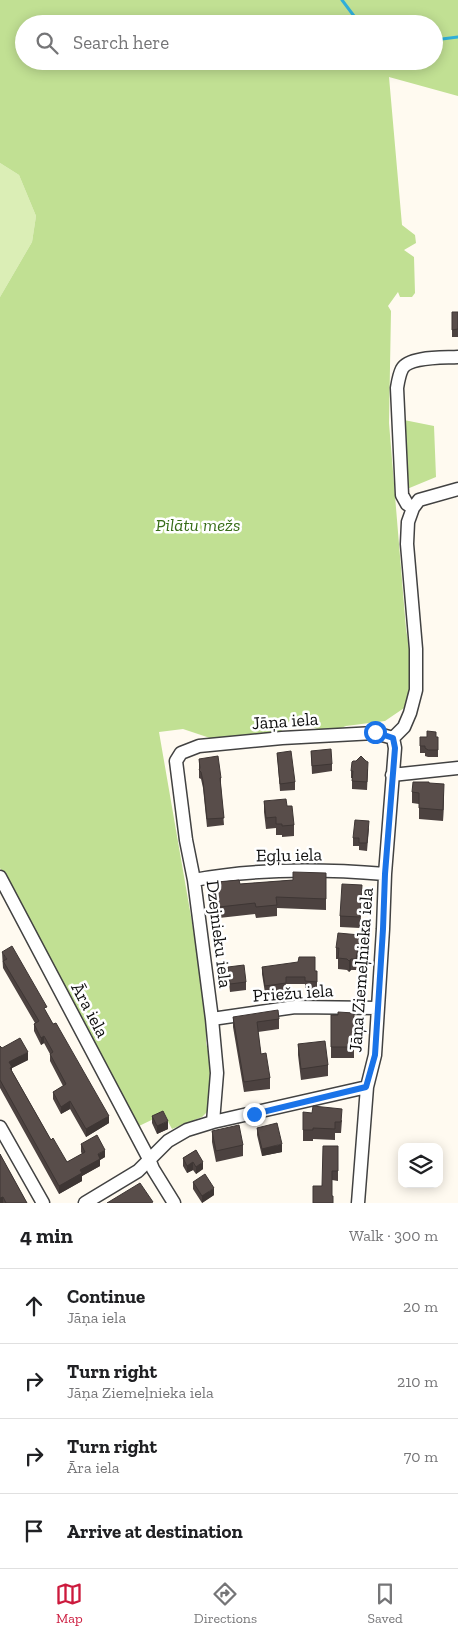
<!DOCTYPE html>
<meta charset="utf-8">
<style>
:root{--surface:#fff;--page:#f2f2f2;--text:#202124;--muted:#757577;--line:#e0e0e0;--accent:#cc1a3d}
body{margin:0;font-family:"Zilla Slab",serif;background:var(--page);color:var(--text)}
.controls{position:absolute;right:15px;bottom:15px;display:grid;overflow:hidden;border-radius:10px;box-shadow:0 2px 12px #0003}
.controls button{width:45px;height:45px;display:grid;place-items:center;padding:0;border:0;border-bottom:1px solid var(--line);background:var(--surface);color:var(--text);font:25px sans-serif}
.stop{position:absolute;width:15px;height:15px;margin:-11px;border:4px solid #1a73e8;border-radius:50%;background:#fff}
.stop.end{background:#1a73e8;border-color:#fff;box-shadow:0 1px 5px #0008}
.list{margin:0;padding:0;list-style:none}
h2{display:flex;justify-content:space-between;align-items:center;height:65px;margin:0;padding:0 20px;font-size:21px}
h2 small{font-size:16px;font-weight:400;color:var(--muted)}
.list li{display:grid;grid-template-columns:32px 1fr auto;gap:15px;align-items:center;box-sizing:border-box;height:75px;padding:0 20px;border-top:1px solid var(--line)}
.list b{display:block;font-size:19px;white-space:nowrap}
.list p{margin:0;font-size:16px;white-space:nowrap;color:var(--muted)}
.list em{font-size:16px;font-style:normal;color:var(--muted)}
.icon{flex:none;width:28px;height:28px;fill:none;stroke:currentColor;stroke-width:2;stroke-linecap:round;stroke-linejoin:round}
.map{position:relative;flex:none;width:458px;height:1203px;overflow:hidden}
.search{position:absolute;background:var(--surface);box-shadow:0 2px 12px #0003;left:15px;right:15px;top:15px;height:55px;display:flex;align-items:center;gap:12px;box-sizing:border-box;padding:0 18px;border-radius:28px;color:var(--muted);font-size:19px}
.sheet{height:365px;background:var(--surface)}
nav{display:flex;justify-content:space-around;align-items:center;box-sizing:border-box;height:70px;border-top:1px solid var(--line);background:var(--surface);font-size:14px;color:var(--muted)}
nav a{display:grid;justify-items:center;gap:2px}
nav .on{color:var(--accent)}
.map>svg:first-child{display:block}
.green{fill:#dbeeb6}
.forest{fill:#c1e093;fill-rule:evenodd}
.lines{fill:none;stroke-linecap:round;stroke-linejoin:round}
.stream{stroke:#30afd9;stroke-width:3}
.minor-casing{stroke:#424242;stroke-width:15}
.minor{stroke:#fff;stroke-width:12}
.wall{fill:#4c4240}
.shaded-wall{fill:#3e3634}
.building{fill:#584d4a;stroke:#3e3634}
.route{stroke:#1a73e8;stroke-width:6}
.labels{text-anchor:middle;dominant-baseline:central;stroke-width:5;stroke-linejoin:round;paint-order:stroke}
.park-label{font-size:18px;font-style:italic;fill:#376d18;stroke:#fff}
.street-label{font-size:18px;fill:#0f0f0f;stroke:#fff}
</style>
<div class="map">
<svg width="458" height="1203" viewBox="0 0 458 1203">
<rect width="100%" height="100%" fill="#fffaf0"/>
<path class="green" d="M0,163L19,175L36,216L32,242L0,297Z"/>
<path class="forest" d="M0,0H458V96L389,77L402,225L415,235L416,243L404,250L414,257L415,293L412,297H400L398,292L388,306L391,311L389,423L406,629L412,665L410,704L385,721L346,726L328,733L291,719L277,736L225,743L183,729L159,732L207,1009L206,1043L215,1076L211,1108L202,1117L172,1129L164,1114L139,1126L0,868V297L32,242L36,216L19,175L0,163ZM24,24H434V61H24Z
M404,420L434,426L436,477L407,489Z"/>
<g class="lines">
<path class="stream" d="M342,0L360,24
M434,40L458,37"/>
<g class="minor-casing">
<path id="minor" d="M413,508L407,504L402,495L397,388C398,382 399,375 402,369C409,356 444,358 458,357
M393,738L404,727L410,713L416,690V649L407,544L408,522L413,508L419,500L458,489
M392,775L458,768
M0,877L149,1159L153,1169L174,1203
M194,880C256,868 323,869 385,874
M212,1019L295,1007L378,1008
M213,1122L217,1073L212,1019L194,880L186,840L176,761L181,753L199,746L282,738L375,733L393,738
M0,1127L43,1203
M85,1203L138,1171L168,1141L187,1130L213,1122L367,1087
M358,1203L367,1087L375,1055L383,929L385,874L395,748L393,738"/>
</g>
<use href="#minor" class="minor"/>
</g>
<path class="wall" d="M452,312H458V337H452Z
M420,737H438V757H428L425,756V753H420Z
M311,751L332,764V771L312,774Z
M277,753L295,782V790L280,791Z
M199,759L221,778V786L224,825L207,827L203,788L201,779L199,778Z
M368,769L367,790L352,789V778H351V771Z
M429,783L444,795L443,821L419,819V804L412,803V792Z
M264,801L287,806L294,825V836L282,837V835H276V828L266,829L264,812Z
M369,828L367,851L359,850V846H353V838Z
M326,873V910L277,908V916L256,918L255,914L219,918L217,893V882L240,884L293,880Z
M362,896L360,928L340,927V916Z
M360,946L356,970H351L349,972L347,970L338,969V959H336V948Z
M2,952L47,1014L109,1123L86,1137L70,1109L61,1114L53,1099V1092L63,1086L50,1061V1054L44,1043L41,1045L34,1031V1024L35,1023L3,968Z
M228,967L246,982V990L230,992L228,974Z
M262,967L317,971V989H305V984H286V990L265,993L262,974Z
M354,1013V1058H331V1015H338Z
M233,1017L279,1019V1029L258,1032L261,1054L270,1078V1089L244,1092L233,1027Z
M298,1044L328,1065V1076L301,1080L298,1055Z
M0,1046L2,1048L28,1060L12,1068V1071L51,1140L67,1162L82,1154L81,1152V1144L105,1157L100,1160V1166L82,1176V1181L59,1194L0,1088Z
M152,1116L168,1129L157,1134L152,1123Z
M342,1120L341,1133H335V1140L313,1139V1141H303V1130Z
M257,1128L282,1152L262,1156L257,1135Z
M212,1131L243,1145V1156L216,1162L212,1142Z
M338,1146V1181L332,1180V1196L333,1203L322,1186Z
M196,1150L203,1169L196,1174L193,1170L187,1173L183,1166V1158Z
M0,1154L27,1203H0Z
M193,1182L214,1195L202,1203L193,1189Z"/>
<path class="shaded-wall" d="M444,784V795L443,821V810Z
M362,885V896L360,928V917Z
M360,935V946L356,970V959Z
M351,959V970L349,972V961Z
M44,1036V1043L41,1045V1038Z
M28,1052V1060L12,1068V1074L9,1062Z
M70,1101V1109L61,1114V1107Z
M109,1116V1123L86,1137V1129Z
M168,1121V1129L157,1134V1126Z
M282,1144V1152L262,1156V1149Z
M105,1150V1157L100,1160V1166L82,1176V1181L59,1194V1186L80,1170L98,1154Z
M193,1162V1170L187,1173V1166Z
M203,1162V1169L196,1174V1167Z
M214,1188V1195L202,1203V1196Z
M3,1197V1203H0V1198Z"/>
<path class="building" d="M452,312H458V329L452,330Z
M427,731L436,732V737H438V750H428L425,748V746H420V737H427Z
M331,749L332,764L312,766L311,751Z
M291,751L295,782L280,784L277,753Z
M218,756L221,778H220L224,818L207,819L203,781L201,772L199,770L200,768L199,759Z
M361,756L366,761L368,762L367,782L352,781L353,771H351L352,762L353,761H356Z
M413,782H429V783L444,784L443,810L419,808V793L412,792Z
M286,799L287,806H292L294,825L282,826V824H276V817L266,818L264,801Z
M355,820L369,821L367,843H359V838H353Z
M293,872L326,873V899L276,897L277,905L256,907L255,903L219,907L217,882L239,880L240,884L293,880Z
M342,884L362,885L360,917L340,916Z
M338,933L360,935L356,959H351L349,961L347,959L338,958L339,948H336Z
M12,946L47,1007L44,1008L53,1024L56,1023L109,1116L86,1129L70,1101L61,1107L53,1092L66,1084L50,1054L53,1052L44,1036L41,1038L34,1024L39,1021L3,961L7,959L2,952Z
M299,957H315V971H317V982L305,981V977H286V983L265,986L262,967L298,962Z
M244,965L246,982L230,984L228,967Z
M278,1010L279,1019L257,1022L261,1054L266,1053L270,1078L244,1082L233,1017Z
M338,1012L354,1013V1047H331V1015H338Z
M20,1038L28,1052L9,1062L12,1067L10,1068L51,1140L53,1138L67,1162L85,1152L81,1144L97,1135L105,1150L98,1154L100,1159L80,1170L82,1173L59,1186L0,1080V1046L2,1048Z
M325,1041L328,1065L301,1069L298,1044Z
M313,1106L342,1109L341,1122H335V1129L313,1128V1130H303V1112L312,1113Z
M163,1111L168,1121L157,1126L152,1116Z
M277,1123L282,1144L262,1149L257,1128Z
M239,1125L243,1145L216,1151L212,1131Z
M323,1146H338V1171H332V1196H333V1203H313V1186H322Z
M196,1150L203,1162L196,1167L193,1162L187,1166L183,1158Z
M0,1154L27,1203H6L3,1197L0,1198Z
M205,1174L214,1188L202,1196L193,1182Z
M140,1183L153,1202L151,1203H107Z"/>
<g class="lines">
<path class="route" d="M254,1114L366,1087L375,1055L383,929L385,874L395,748L393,738L375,732"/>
</g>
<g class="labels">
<g class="park-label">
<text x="198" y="525">Pilātu mežs</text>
</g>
<g class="street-label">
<text transform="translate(285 721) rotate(-4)">Jāņa iela</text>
<text transform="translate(289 855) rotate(-1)">Egļu iela</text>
<text transform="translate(219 934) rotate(83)">Dzejnieku iela</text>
<text transform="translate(361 970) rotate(-86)">Jāņa Ziemeļnieka iela</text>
<text transform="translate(293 993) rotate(-4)">Priežu iela</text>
<text transform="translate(90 1010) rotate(62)">Āra iela</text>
</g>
</g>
</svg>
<div class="controls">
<button><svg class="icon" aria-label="layers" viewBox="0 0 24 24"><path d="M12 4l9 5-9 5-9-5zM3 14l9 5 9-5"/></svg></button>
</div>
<div class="stop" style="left:375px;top:732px"></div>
<div class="stop end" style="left:254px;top:1114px"></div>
<div class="search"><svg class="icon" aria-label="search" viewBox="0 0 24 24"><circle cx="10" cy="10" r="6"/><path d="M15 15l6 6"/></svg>Search here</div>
</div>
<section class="sheet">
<h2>4 min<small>Walk · 300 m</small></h2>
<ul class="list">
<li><svg class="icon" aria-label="ahead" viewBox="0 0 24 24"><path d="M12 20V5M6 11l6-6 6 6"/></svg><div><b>Continue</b><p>Jāņa iela</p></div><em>20 m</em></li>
<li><svg class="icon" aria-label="right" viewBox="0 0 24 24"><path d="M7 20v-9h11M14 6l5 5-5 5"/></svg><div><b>Turn right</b><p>Jāņa Ziemeļnieka iela</p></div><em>210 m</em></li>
<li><svg class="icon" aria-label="right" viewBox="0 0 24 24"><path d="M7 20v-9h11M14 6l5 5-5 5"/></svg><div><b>Turn right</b><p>Āra iela</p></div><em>70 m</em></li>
<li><svg class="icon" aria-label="arrive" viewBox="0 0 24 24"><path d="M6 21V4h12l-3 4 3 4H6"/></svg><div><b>Arrive at destination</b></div></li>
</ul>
</section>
<nav>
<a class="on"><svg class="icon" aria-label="map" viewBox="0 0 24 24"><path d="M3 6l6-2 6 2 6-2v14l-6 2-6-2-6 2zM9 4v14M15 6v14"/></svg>Map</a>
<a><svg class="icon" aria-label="directions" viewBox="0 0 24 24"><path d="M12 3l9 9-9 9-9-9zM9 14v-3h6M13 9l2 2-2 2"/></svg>Directions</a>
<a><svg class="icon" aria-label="saved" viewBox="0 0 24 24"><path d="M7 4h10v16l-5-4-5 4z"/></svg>Saved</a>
</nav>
